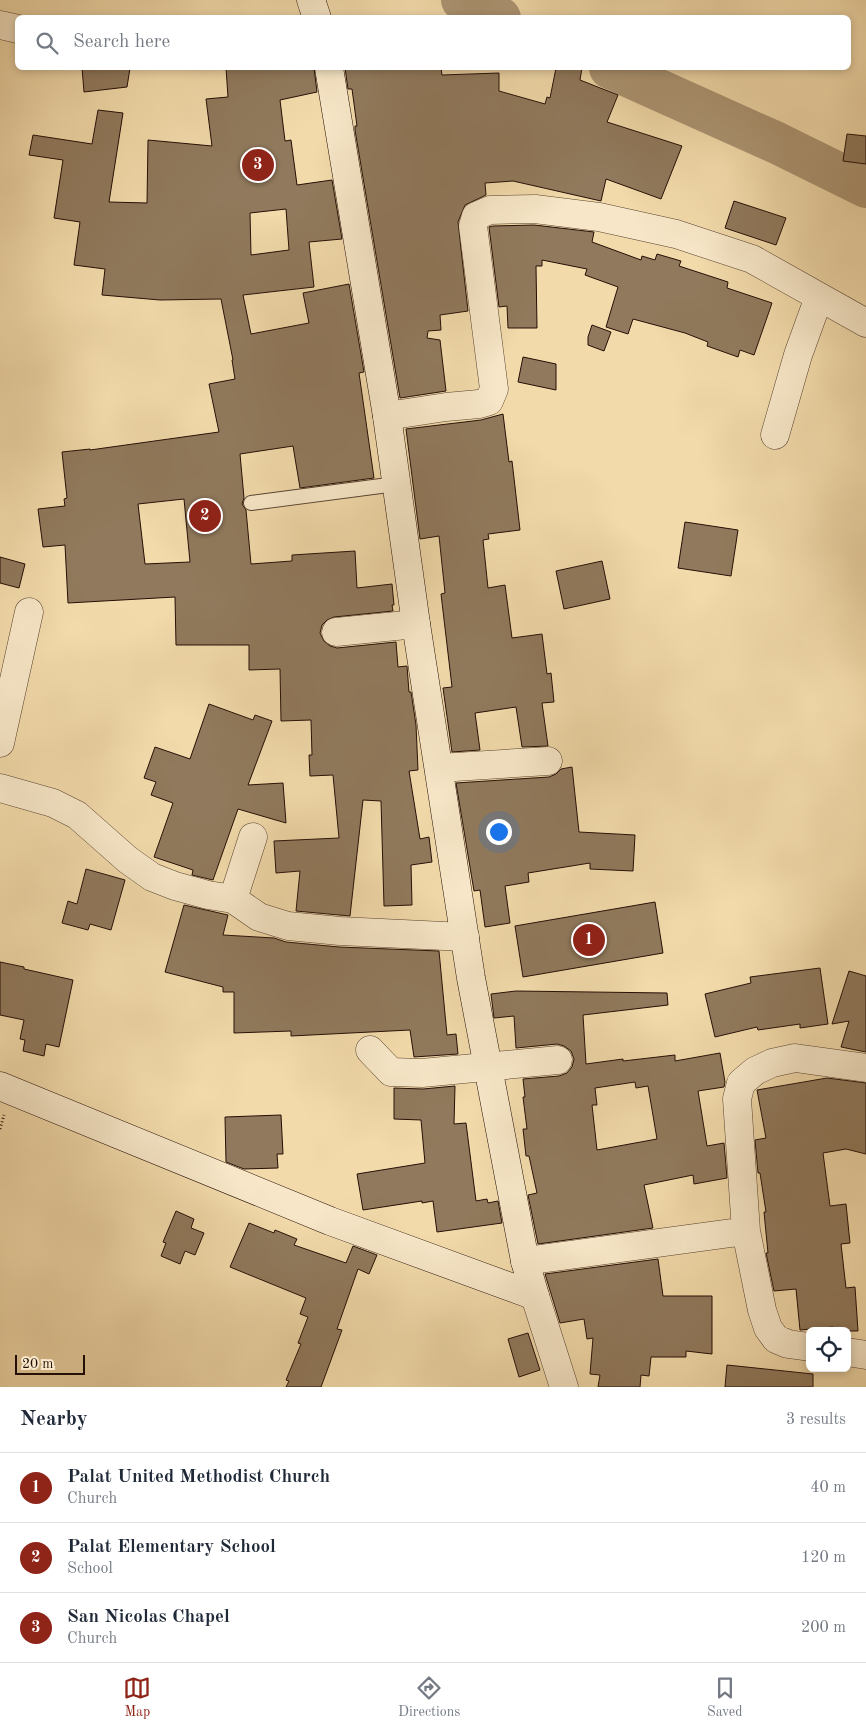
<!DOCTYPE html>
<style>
:root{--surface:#fff;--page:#f2f2f3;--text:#1f2937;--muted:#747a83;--line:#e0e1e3;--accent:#8f2418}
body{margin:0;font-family:"Old Standard TT",serif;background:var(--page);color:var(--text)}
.controls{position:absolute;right:15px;bottom:15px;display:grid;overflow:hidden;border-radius:8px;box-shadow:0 2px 8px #0003}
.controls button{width:45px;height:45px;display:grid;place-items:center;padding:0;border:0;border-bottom:1px solid var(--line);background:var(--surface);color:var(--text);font:25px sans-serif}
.scale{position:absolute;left:15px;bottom:12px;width:70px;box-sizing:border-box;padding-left:5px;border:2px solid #250f07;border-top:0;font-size:14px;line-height:18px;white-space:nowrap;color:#250f07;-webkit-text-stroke:4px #f7e7c8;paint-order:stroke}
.you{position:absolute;left:498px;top:831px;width:18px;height:18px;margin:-12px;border:4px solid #fff;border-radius:50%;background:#1a73e8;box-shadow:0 0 0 8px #1a73e833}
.badge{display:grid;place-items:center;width:32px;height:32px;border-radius:50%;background:var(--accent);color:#fff;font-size:16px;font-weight:700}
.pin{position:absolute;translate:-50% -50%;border:2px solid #fff;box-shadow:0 1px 5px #0006}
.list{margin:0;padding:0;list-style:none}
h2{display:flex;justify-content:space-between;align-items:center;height:65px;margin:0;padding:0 20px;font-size:21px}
h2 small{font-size:16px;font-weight:400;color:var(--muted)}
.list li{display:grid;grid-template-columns:32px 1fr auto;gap:15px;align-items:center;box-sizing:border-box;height:70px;padding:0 20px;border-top:1px solid var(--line)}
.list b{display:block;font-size:19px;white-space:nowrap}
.list p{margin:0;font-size:16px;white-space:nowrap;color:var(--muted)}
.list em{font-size:16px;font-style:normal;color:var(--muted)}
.icon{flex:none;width:28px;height:28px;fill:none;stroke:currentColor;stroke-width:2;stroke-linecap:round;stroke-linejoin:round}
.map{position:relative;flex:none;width:866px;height:1387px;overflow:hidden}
.search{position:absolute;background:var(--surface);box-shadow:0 2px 8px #0003;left:15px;right:15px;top:15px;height:55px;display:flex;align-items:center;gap:12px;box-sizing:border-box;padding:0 18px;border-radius:8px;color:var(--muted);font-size:19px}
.sheet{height:275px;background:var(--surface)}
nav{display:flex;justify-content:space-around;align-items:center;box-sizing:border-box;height:70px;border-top:1px solid var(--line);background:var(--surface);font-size:14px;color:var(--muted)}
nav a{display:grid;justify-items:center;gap:2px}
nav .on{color:var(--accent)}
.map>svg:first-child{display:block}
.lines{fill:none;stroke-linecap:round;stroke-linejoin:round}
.river{stroke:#ac9573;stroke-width:42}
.building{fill:#90795c;stroke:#250f07;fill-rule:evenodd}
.lane-casing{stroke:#584230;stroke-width:16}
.street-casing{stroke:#584230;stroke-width:29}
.secondary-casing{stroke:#250f07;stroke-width:29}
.path{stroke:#250f07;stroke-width:3;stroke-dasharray:1 2.5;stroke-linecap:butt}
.lane{stroke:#f7e7c8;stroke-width:14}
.street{stroke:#f7e7c8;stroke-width:28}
.secondary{stroke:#f7e7c8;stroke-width:28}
</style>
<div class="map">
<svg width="866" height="1387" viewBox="0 0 866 1387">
<rect width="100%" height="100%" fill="#f2daaa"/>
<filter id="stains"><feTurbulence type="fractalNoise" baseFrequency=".004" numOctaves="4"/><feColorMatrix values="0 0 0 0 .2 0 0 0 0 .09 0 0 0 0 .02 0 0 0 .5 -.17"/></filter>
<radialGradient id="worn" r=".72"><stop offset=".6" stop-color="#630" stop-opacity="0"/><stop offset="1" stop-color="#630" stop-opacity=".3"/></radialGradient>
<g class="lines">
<path class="river" d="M462,0L500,18
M610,68L777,143L866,187"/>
</g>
<path class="building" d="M82,68H130L127,87L84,92Z
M226,68H314L317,92L280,100L285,141L291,140L297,185L332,180L342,239L309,242L314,287L243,295L251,334L309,323L303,293L349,284L364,372L359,373L374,478L300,488L293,446L240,454L244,498L242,504L246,510L251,564L292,561V555L355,551L357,588L392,584L394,605H392L393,611L334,617L327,620L322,625L320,633L324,641L330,646L337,648L396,642L398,667L407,666L409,692H411L416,725L418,770L409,771L420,839L429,837L432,862L411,865L412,905L384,906L381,801L363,800L350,916L296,911L300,871L276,873L274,841L339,838L333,775L310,776L309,755H312L311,720L281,721L280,669L249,670V645H176L175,597L68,603L65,545L43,547L38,509L65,506L64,499L67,498L62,452L90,449V450L219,432L209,384L235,379L232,360H233L221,299L160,300L102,295L105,269L74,265L80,222L54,218L63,160L29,155L33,135L92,144L98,110L123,113L109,202L147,203L148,140L212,146L206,99L228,97ZM286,209L289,250L251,255L250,213ZM184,499L190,562L145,564L138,504Z
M345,68H441L442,75L499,73V91L545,104L547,97L550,98L556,68H582L580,80L618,95L607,122L682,146L661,199L606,179L601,201L513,181L485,183L486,195L465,205L458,222L468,311L440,315L441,330L428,331L427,338L440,340L446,391L400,398L355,130V126H357L352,89H348Z
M847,134L866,136V164L843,161Z
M734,201L786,218L776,245L725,228Z
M534,225L594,232L592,242L641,260L642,256L655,260L657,254L681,261L679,266L728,282L727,288L772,303L754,355L740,350L738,357L707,346L708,342L685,333L633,319L628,334L606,327L618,287L585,275L587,269L542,260V266H536L537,328H508L507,306L499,307L489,227L493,226Z
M592,325L611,332L604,351L588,345V337Z
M523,357L556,364V390L518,382Z
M503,414L509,462L512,461L520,530L488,534L489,539L483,540L488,588L505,585L512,638L542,634L547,674L551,673L554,702L542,703L548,746L522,747L516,707L475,713L480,750L452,752L443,688L452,687L441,594L445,593L439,536L420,539L406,429L481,420Z
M685,522L738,530L731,576L678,568Z
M0,557L25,564L19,588L0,583Z
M602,561L610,599L564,609L556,571Z
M209,704L253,720L255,715L272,721L248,785L283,783L286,823L238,809L213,880L192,875L193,870L154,857L173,803L151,795L156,782L144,778L155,747L190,759Z
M572,767L579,832L635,835L633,871L590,869V863L528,873L529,882L505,886L510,923L485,927L480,890L474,891L456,783L549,777L556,774L561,769Z
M86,869L125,880L111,930L90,924L88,930L62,923L68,901L77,904Z
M655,902L663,953L523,977L515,926Z
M184,905L228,915L223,935L274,938L286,942L339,947L439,951L447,1035L456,1034L458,1054L414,1057L410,1030L291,1036V1031L234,1033V992H223V987L165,972Z
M0,962L24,967V969L73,980L59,1047L46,1044L44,1056L23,1051L25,1040L20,1039L24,1020L0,1015Z
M820,968L828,1024L800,1028V1024L758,1030L757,1027L715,1037L705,994L751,983L750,977Z
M849,971L866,976V1052L841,1047L849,1021L832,1024Z
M516,991L667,993L668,1005L583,1015L586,1064L623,1059V1061L675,1055V1061L720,1053L725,1082L724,1087L698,1091L707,1146L724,1143L727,1178L694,1184L693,1175L644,1185L653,1228L538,1244L528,1195L537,1193L529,1156H526L523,1129H527L523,1097H525L523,1079L559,1076L567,1073L572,1067L574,1059L571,1051L564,1046L557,1044L516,1048L514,1016L494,1018L491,994ZM635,1082L636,1088L648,1086L657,1139L597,1150L592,1105H597L595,1088Z
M827,1078L866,1083V1154L846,1149L823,1153L830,1206L846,1204L850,1243L841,1244L846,1288L855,1287L858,1331H833V1327L800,1330L796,1289L774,1291L766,1253H768L764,1212H766L760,1173H758L755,1140L766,1138L757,1090Z
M455,1086L454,1124L466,1123L476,1201L487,1199L488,1203L498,1201L502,1223L437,1232L433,1201L422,1203V1201L363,1210L357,1174L425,1163L421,1120L394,1119V1088L423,1089Z
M281,1115L283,1154H277L278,1168L244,1169L226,1162L225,1117Z
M176,1211L194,1219L191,1228L204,1233L195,1255L185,1251L180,1264L161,1256L166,1243L163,1242Z
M249,1223L274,1233L275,1230L297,1239L294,1245L346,1263L353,1246L377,1255L369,1274L358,1269L337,1329L342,1330L321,1387H286L289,1381L286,1380L301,1344L298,1343L308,1317L300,1314L306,1298L230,1267Z
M658,1259L663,1296H712V1354L686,1351V1357H651L649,1376L641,1375L640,1387H598L600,1375L590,1374L593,1338L587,1339L584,1319L560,1323L545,1274Z
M528,1333L540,1370L519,1377L508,1339Z
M727,1365L813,1374V1387H725Z"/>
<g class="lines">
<g class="lane-casing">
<path id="lane" d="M251,503L396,484"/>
</g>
<g class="street-casing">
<path id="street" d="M0,25L18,29
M387,416L446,407L479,404L489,401L494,389L473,226L476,216L490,210L535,209L599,217L676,234L752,259L866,323
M775,435L798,355L819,297
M336,632L416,624
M0,743L29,612
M439,768L548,761
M0,788L53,803L77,815L128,860L152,877L175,886L208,895L233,899L259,917L288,926L340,931L465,937
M233,899L253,837
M370,1050L391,1072L422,1073L558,1060
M525,1261L746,1231
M535,1296L564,1387
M810,1347L788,1344L776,1339L768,1328L762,1310L746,1231L737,1099L741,1083L755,1071L772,1063L795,1058L866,1068
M847,1352L866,1355"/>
</g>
<g class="secondary-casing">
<path id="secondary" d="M311,0L317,18
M329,68L387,416L416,624L471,978L525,1261L535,1296
M0,1086L330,1221L535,1296"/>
</g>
<path class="path" d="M0,1129L4,1115"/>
<use href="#lane" class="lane"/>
<use href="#street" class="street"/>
<use href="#secondary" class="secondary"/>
</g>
<rect width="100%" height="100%" filter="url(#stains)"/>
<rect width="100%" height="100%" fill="url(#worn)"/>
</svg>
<div class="controls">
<button><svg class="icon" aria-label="locate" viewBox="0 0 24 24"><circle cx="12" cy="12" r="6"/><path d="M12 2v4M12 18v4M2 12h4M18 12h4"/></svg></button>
</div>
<div class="scale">20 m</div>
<div class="you"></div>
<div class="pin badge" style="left:589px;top:940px">1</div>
<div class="pin badge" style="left:205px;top:516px">2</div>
<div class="pin badge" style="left:258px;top:165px">3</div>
<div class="search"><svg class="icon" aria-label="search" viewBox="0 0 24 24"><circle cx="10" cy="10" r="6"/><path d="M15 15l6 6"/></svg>Search here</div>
</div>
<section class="sheet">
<h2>Nearby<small>3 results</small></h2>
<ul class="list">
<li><span class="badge">1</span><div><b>Palat United Methodist Church</b><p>Church</p></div><em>40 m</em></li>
<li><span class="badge">2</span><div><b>Palat Elementary School</b><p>School</p></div><em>120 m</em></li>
<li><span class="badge">3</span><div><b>San Nicolas Chapel</b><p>Church</p></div><em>200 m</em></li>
</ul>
</section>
<nav>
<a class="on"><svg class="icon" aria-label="map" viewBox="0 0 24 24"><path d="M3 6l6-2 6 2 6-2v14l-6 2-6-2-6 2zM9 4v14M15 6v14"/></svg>Map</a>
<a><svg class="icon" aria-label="directions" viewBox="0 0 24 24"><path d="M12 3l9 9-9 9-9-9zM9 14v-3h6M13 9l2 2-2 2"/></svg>Directions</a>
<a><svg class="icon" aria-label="saved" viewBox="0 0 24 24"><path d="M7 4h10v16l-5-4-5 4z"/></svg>Saved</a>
</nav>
